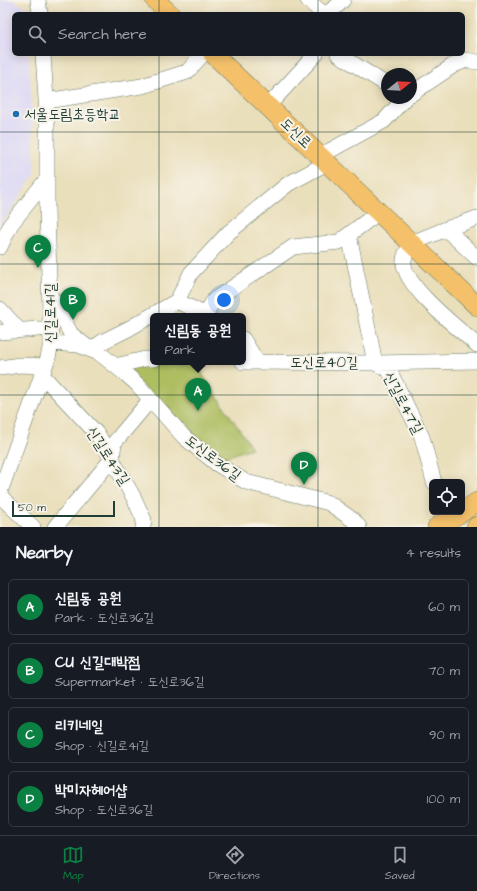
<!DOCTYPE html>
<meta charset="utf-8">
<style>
:root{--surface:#171b24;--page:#20242c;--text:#f1f3f6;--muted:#9ea1a6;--line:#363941;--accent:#0b8043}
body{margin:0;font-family:"Architects Daughter","Poor Story",sans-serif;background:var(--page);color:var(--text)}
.controls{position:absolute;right:12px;bottom:12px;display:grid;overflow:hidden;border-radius:6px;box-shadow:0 2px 10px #0003}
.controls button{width:36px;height:36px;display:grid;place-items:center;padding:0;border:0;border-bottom:1px solid var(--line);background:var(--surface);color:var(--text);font:20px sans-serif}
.compass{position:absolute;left:381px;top:68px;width:36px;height:36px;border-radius:50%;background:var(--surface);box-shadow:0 2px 10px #0003;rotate:72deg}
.scale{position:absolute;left:12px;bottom:10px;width:103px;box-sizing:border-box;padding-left:4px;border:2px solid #1f3d34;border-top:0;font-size:11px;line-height:14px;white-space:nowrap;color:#1f3d34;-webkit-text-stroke:3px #f7f3e8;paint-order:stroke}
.you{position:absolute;left:224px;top:300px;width:14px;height:14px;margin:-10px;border:3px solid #fff;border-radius:50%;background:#1a73e8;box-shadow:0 0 0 6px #1a73e833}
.badge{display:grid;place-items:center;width:26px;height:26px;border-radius:50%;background:var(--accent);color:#fff;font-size:13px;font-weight:700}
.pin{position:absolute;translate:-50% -33px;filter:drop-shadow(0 1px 2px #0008)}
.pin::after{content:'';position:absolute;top:21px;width:14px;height:12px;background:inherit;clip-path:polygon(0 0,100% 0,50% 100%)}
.popup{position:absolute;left:150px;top:313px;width:96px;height:52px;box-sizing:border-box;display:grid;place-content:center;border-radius:6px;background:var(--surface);filter:drop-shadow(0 1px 3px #0005);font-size:13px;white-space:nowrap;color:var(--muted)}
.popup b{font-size:15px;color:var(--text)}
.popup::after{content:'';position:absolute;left:50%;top:100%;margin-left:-8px;border:8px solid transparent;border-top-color:var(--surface)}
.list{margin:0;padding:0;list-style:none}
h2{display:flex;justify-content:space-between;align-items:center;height:52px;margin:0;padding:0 16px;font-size:17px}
h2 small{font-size:13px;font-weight:400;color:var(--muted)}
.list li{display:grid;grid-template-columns:26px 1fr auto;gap:12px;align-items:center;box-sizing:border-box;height:56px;margin:0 8px 8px;padding:0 8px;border:1px solid var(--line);border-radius:6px}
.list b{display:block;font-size:15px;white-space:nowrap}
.list p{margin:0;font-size:13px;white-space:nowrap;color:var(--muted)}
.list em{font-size:13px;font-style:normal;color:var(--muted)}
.icon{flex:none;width:22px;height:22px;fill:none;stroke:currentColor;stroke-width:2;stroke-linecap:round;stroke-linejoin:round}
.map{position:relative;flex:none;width:477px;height:527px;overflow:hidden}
.search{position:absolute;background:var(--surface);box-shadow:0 2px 10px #0003;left:12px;right:12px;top:12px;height:44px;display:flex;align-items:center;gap:10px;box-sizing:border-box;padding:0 14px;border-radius:6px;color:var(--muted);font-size:15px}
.sheet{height:308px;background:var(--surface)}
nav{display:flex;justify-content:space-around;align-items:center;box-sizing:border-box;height:56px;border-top:1px solid var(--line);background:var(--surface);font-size:11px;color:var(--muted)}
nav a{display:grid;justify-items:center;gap:2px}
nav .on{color:var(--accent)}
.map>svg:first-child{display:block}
.built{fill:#dad6f7}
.green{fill:#adbd60;stroke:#667d4a}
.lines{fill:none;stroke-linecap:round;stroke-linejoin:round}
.minor-casing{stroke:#667663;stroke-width:16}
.major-casing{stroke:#667663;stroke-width:20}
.minor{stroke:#fff;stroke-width:15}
.major{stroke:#f4c16b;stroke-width:19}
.grid{fill:none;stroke:#1f3d34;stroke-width:1;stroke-opacity:0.55}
.poi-dot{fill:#1f6fb2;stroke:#f7f3e8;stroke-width:1.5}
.labels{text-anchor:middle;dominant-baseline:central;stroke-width:4;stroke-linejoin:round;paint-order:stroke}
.poi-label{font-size:15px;fill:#1f3d34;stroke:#f7f3e8;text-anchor:start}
.street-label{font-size:15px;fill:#1f3d34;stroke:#f7f3e8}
</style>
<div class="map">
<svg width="477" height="527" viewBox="0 0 477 527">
<rect width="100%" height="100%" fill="#f7f3e8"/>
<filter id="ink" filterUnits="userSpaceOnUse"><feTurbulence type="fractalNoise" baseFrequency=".025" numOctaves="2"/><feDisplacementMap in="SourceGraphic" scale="8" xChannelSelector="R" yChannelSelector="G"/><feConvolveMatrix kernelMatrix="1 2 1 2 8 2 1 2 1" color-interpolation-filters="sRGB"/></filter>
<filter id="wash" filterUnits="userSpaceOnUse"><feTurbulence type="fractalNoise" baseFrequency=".012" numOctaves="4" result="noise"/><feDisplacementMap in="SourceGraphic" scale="16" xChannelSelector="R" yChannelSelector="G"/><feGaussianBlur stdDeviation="0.9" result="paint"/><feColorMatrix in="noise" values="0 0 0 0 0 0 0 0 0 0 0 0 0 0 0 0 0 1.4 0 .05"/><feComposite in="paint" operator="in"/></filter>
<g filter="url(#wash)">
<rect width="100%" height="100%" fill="#eadfbb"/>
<path class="built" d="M0,0H12L26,7L27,14H14V54H29L35,174L0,226Z"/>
<path class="green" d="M202,364V374L252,448L220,459L123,367Z"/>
</g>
<g filter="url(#ink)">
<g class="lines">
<g class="minor-casing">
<path id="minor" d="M38,0L40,14
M308,0L323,14
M326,14L337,6L343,0
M338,54L387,85
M411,94L454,65L466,60L477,62
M46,101L142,86L187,72L203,54
M268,106L316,54
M320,156L384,121L405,98
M477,218L446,229L412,243C408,249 403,256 404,263C405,288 458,328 477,345
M446,229L477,258
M349,235L375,363L389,370L422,437L434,482
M0,247L11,224L47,179
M52,298L71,334L91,350L99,353L127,375L137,384L184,437L217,464L246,482L329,503L353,520L359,527
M177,301L208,316
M0,309L19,330
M205,315L214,300L293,247L339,242L379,212
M0,332L51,328
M243,339L257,362
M51,343L79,345L91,350L102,342L128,329L177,301L191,273L228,233L288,184L327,163
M243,362L375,363L477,361
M115,366L145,359H153
M0,368L20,365L45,366
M42,375L98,435L134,498L144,520L143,527
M0,492L48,358L51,343L47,210V115L43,54
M0,496L33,527
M55,527L112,459L114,443L150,400"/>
</g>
<g class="major-casing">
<path id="major" d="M155,0L170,14
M213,54L477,306
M462,512L477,502
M437,527L462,512
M476,527L477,526"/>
</g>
<use href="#minor" class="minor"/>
<use href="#major" class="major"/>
</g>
</g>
<path class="grid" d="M159,0V14M318,0V14M159,54V527M318,54V527M0,132H477M0,264H477M0,395H477"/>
<circle class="poi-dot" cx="16" cy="114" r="4"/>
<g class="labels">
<g class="poi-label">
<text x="24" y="114">서울도림초등학교</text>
</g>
<g class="street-label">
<text transform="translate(296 133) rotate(44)">도신로</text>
<text transform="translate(50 313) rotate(-90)">신길로41길</text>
<text x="324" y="362">도신로40길</text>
<text transform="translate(403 403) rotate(62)">신길로47길</text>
<text transform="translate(108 456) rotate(57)">신길로43길</text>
<text transform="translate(213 458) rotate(37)">도신로36길</text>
</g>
</g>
</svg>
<div class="controls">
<button><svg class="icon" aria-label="locate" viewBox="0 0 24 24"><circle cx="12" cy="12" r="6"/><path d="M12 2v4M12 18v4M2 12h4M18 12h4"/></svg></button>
</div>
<svg class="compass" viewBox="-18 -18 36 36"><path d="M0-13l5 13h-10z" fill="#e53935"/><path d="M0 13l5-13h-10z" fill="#9ea1a6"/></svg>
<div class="scale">50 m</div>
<div class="you"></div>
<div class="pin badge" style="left:198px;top:411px">A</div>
<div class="popup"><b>신림동 공원</b>Park</div>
<div class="pin badge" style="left:73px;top:320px">B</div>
<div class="pin badge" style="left:38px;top:268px">C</div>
<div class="pin badge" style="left:304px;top:485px">D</div>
<div class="search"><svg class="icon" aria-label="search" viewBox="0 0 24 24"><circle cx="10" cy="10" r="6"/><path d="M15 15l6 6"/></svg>Search here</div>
</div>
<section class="sheet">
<h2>Nearby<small>4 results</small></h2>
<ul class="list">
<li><span class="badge">A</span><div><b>신림동 공원</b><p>Park · 도신로36길</p></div><em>60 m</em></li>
<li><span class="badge">B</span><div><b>CU 신길대박점</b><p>Supermarket · 도신로36길</p></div><em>70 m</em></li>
<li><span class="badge">C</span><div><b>리키네일</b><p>Shop · 신길로41길</p></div><em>90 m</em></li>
<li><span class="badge">D</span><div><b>박미자헤어샵</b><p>Shop · 도신로36길</p></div><em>100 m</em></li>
</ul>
</section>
<nav>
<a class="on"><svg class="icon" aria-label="map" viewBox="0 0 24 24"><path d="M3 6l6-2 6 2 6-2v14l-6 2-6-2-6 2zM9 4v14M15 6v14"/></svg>Map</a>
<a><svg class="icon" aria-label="directions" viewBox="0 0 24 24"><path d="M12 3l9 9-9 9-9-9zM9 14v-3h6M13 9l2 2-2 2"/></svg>Directions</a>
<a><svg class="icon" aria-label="saved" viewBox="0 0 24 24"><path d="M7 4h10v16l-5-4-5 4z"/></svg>Saved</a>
</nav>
